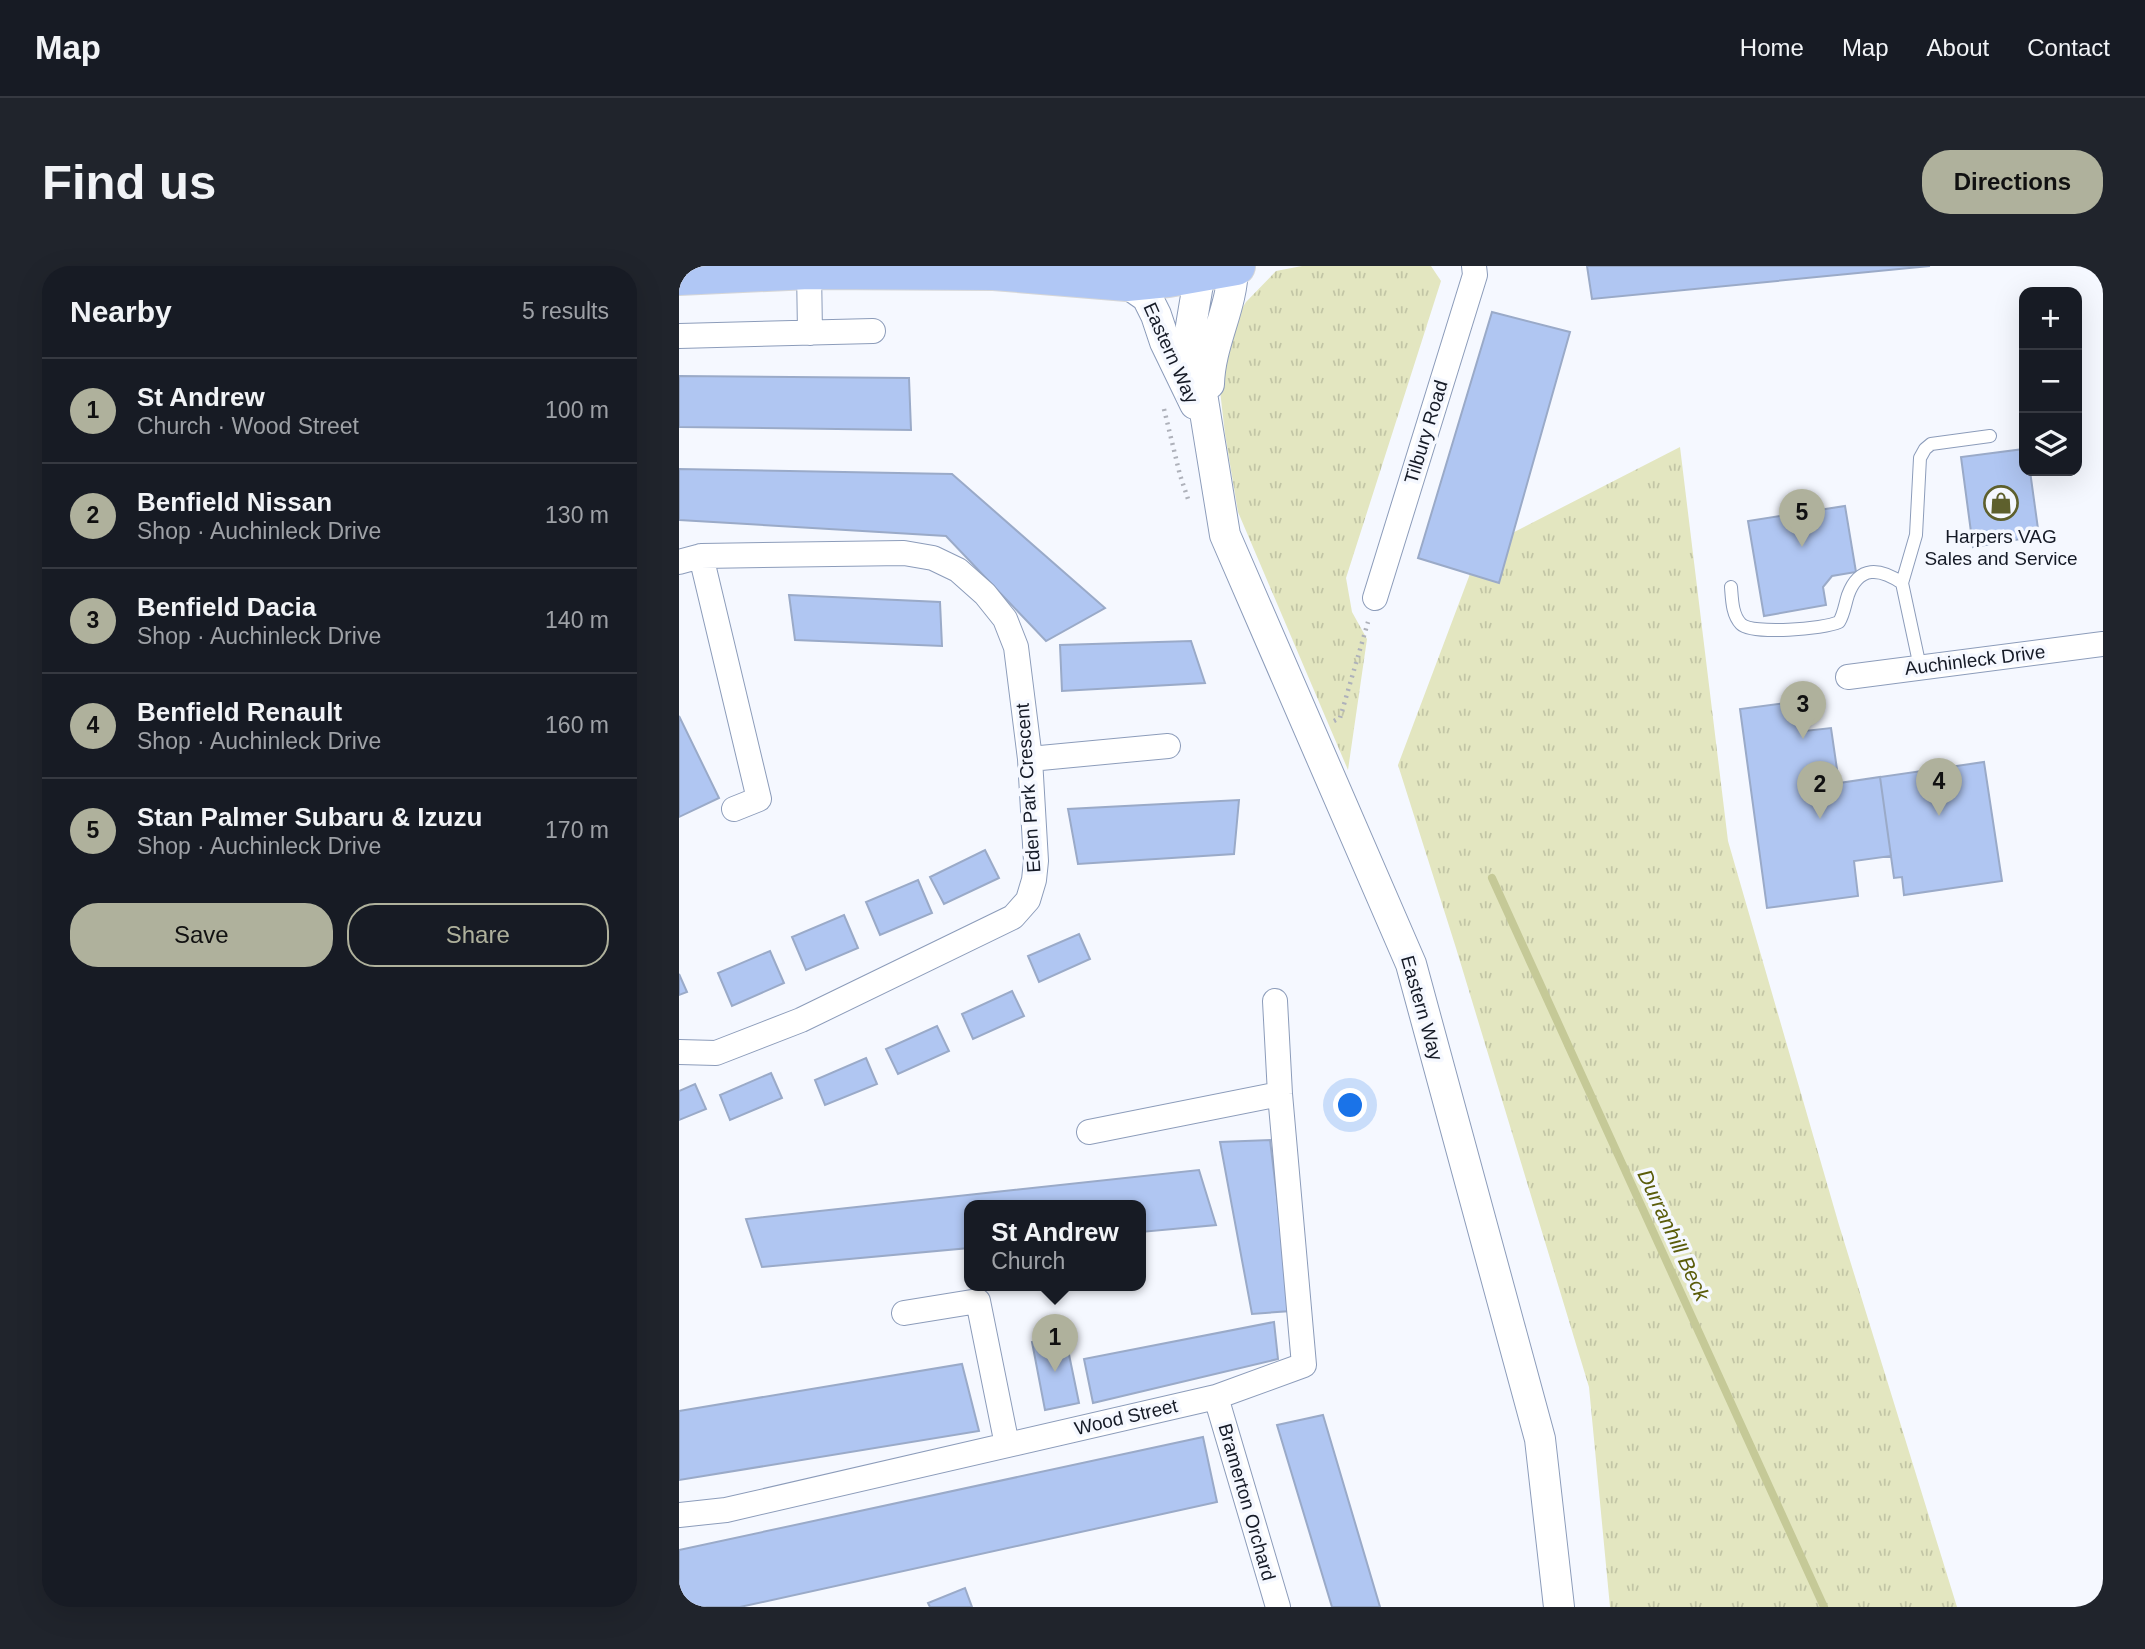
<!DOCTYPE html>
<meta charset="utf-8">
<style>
:root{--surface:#171b24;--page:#20242c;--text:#f1f3f6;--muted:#9ea1a6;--line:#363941;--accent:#afb19c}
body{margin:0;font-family:Arial,sans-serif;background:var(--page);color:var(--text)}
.controls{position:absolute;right:21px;top:21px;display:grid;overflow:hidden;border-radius:14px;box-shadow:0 7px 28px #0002}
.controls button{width:63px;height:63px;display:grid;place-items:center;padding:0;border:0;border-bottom:2px solid var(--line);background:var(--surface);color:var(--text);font:35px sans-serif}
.you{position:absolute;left:672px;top:840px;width:24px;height:24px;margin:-18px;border:5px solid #fff;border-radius:50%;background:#1a73e8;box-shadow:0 0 0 10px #1a73e833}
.badge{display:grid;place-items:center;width:46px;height:46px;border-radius:50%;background:var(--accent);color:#111;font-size:23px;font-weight:700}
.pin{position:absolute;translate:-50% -58px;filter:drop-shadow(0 2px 4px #0008)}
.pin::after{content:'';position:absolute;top:37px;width:24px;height:21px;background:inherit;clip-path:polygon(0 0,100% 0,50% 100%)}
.popup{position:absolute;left:285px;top:934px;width:182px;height:91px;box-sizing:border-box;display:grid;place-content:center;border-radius:14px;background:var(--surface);filter:drop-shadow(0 2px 5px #0005);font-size:23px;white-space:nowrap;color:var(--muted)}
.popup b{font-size:26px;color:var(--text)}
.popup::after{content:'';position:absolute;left:50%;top:100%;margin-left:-14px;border:14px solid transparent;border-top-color:var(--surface)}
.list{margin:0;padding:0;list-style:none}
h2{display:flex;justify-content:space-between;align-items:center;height:91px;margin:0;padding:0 28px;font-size:30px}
h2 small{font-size:23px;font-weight:400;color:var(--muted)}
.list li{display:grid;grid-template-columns:46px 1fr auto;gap:21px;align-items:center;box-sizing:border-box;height:105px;padding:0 28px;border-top:2px solid var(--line)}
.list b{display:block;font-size:26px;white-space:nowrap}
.list p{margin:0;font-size:23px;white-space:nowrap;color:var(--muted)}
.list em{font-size:23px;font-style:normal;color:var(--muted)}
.actions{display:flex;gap:14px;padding:21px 28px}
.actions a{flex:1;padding:16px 0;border:2px solid var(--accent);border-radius:28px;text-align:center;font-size:24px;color:var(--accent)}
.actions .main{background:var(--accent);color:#111}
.icon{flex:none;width:38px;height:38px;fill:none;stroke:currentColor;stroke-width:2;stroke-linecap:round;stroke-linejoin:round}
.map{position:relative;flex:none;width:1424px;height:1341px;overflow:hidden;border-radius:28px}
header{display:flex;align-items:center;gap:42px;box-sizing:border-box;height:98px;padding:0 35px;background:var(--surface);border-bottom:2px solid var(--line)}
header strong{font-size:33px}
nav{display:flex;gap:38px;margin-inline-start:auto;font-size:24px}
.intro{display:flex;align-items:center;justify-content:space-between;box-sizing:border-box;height:168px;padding:0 42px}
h1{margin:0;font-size:49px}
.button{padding:18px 32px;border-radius:28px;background:var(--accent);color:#111;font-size:24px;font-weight:700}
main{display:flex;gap:42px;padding:0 42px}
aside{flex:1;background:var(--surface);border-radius:28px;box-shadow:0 7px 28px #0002}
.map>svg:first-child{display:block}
.grass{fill:url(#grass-tufts)}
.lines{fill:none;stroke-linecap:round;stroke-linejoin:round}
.stream{stroke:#c5c997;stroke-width:8}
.building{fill:#b0c6f2;stroke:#9aaac8;stroke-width:2}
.service-casing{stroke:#8c9cba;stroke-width:14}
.minor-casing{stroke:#8c9cba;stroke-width:26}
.tertiary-casing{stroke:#8c9cba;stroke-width:32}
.primary-casing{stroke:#d5d6d8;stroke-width:40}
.path{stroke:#aeb1ba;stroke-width:4.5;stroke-dasharray:2 5;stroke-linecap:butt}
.service{stroke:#fff;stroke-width:12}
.minor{stroke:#fff;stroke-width:24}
.tertiary{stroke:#fff;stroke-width:30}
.primary{stroke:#b0c7f5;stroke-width:38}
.labels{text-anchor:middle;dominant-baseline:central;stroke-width:7;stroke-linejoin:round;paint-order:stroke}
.street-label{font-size:19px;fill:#151a26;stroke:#f5f8ff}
.poi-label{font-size:19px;fill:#151a26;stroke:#f5f8ff}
.water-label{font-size:21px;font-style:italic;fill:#5a5c0a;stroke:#f5f8ff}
</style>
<header>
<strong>Map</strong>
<nav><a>Home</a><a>Map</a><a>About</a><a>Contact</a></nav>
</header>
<div class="intro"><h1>Find us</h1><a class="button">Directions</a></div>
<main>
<aside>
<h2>Nearby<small>5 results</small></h2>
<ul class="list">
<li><span class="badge">1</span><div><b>St Andrew</b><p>Church · Wood Street</p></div><em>100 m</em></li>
<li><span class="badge">2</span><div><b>Benfield Nissan</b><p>Shop · Auchinleck Drive</p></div><em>130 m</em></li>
<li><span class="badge">3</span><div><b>Benfield Dacia</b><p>Shop · Auchinleck Drive</p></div><em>140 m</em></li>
<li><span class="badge">4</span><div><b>Benfield Renault</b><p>Shop · Auchinleck Drive</p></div><em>160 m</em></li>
<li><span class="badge">5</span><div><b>Stan Palmer Subaru &amp; Izuzu</b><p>Shop · Auchinleck Drive</p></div><em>170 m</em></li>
</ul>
<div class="actions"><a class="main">Save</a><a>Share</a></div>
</aside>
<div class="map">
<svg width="1424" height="1341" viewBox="0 0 1424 1341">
<defs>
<pattern id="grass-tufts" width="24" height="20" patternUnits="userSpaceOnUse" patternTransform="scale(1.75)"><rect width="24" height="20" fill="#e3e6c0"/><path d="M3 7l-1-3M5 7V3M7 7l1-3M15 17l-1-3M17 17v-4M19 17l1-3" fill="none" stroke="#c2c5a5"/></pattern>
</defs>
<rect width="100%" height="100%" fill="#f5f8ff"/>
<path class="grass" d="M623,0H752L762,15L667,312L673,346L688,373L669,504L559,246L546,168L539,107L546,70L567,36L597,5Z
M1001,181L1049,575L1160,959L1278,1341H931L910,1121L777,682L719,499L800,284Z"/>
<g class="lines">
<path class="stream" d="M813,612L1145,1341"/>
</g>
<path class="building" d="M908,0H1251L913,33Z
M813,46L891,66L820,317L739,292Z
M0,110L230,112L232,164L0,161Z
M1345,183V205H1351L1360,270L1294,281L1282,191Z
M0,203L273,208L426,342L367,375L267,270L0,254Z
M1166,240L1177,306L1153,310L1144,321L1147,339L1085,350L1069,255Z
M110,329L261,336L263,380L116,374Z
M512,375L526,417L383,425L381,379Z
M1122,435L1126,465L1152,462L1160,517L1201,511L1212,590L1175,595L1179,630L1088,642L1061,443Z
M0,450L40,532L0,551Z
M1305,496L1323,615L1225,629L1223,611L1215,612L1201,511Z
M560,534L555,588L399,598L389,543Z
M306,584L320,612L265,638L251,611Z
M239,614L253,647L201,669L187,636Z
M165,649L179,682L127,704L113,671Z
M400,668L411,693L360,716L349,690Z
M91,685L105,717L53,740L39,707Z
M0,708L8,726L0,729Z
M333,725L345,750L294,773L283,748Z
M258,760L270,785L219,808L207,783Z
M187,792L198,818L146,839L136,814Z
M92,807L103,832L51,854L41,829Z
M16,818L27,843L0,854V825Z
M591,874L612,1045L573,1048L541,876Z
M520,904L537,959L462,966V940H290V982L83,1001L67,953Z
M595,1056L599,1093L414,1137L405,1093Z
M386,1069L400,1137L366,1144L353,1076Z
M283,1098L300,1165L0,1214V1145Z
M644,1149L701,1341H653L598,1159Z
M524,1171L538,1236L61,1341H0V1284Z
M286,1322L293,1341H251L249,1337Z"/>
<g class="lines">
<g class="service-casing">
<path id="service" d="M1052,321C1053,333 1053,349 1062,358C1073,369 1145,363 1160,356C1165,348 1166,338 1169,329C1180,299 1201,302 1223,317
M1241,401L1223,317L1237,269L1241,192L1246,183L1252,178L1311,170"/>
</g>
<g class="minor-casing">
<path id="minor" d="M130,4L131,67
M0,70L194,65
M22,290L80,533L55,543
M0,296L22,290L225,287L254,292L279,304L306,328L326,353L337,381L351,493L357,595L355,614L349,634L334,651L122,754L37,787L0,786
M696,332L796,9L795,0
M1169,411L1424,378
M351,493L489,480
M410,866L601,828
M225,1047L299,1035L328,1179
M537,1131L599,1341
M0,1249L47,1244L537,1131L625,1099L601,828L596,735"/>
</g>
<g class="tertiary-casing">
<path id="tertiary" d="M522,0L512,60L546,269L732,698L861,1173L880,1341
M445,15L468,31L477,49L486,76L516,138
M530,118C531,77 554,41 554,0"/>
</g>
<g class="primary-casing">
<path id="primary" d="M0,10L130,4L315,5L448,16L489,12L557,0"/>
</g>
<path class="path" d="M485,143L501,209L509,233
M655,455L661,452L689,356"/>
<use href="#service" class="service"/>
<use href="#minor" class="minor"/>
<use href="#tertiary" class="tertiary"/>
<use href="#primary" class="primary"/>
</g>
<defs>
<g id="shop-ring" transform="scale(1.75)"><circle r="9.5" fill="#f5f8ff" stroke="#5e602d" stroke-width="1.5"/><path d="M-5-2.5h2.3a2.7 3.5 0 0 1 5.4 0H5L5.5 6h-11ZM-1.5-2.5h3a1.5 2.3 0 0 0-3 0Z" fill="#5e602d"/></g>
</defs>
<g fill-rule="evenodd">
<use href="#shop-ring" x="1322" y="237"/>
</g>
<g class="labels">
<g class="street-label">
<text transform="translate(492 87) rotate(66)">Eastern Way</text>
<text transform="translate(747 166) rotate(-73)">Tilbury Road</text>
<text transform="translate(1296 394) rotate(-7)">Auchinleck Drive</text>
<text transform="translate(349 522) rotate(-94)">Eden Park Crescent</text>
<text transform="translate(743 742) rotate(74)">Eastern Way</text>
<text transform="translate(447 1151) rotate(-13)">Wood Street</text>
<text transform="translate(568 1236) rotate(74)">Bramerton Orchard</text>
</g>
<g class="poi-label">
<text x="1322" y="270">Harpers VAG<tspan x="1322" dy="22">Sales and Service</tspan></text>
</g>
<g class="water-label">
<text transform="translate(995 969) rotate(65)">Durranhill Beck</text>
</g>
</g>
</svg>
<div class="controls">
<button>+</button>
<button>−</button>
<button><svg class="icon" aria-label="layers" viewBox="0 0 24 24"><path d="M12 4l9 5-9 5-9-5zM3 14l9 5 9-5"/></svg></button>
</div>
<div class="you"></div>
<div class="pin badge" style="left:376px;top:1106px">1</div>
<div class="popup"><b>St Andrew</b>Church</div>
<div class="pin badge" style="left:1141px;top:553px">2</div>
<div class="pin badge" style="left:1124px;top:473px">3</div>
<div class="pin badge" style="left:1260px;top:550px">4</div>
<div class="pin badge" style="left:1123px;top:281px">5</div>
</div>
</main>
